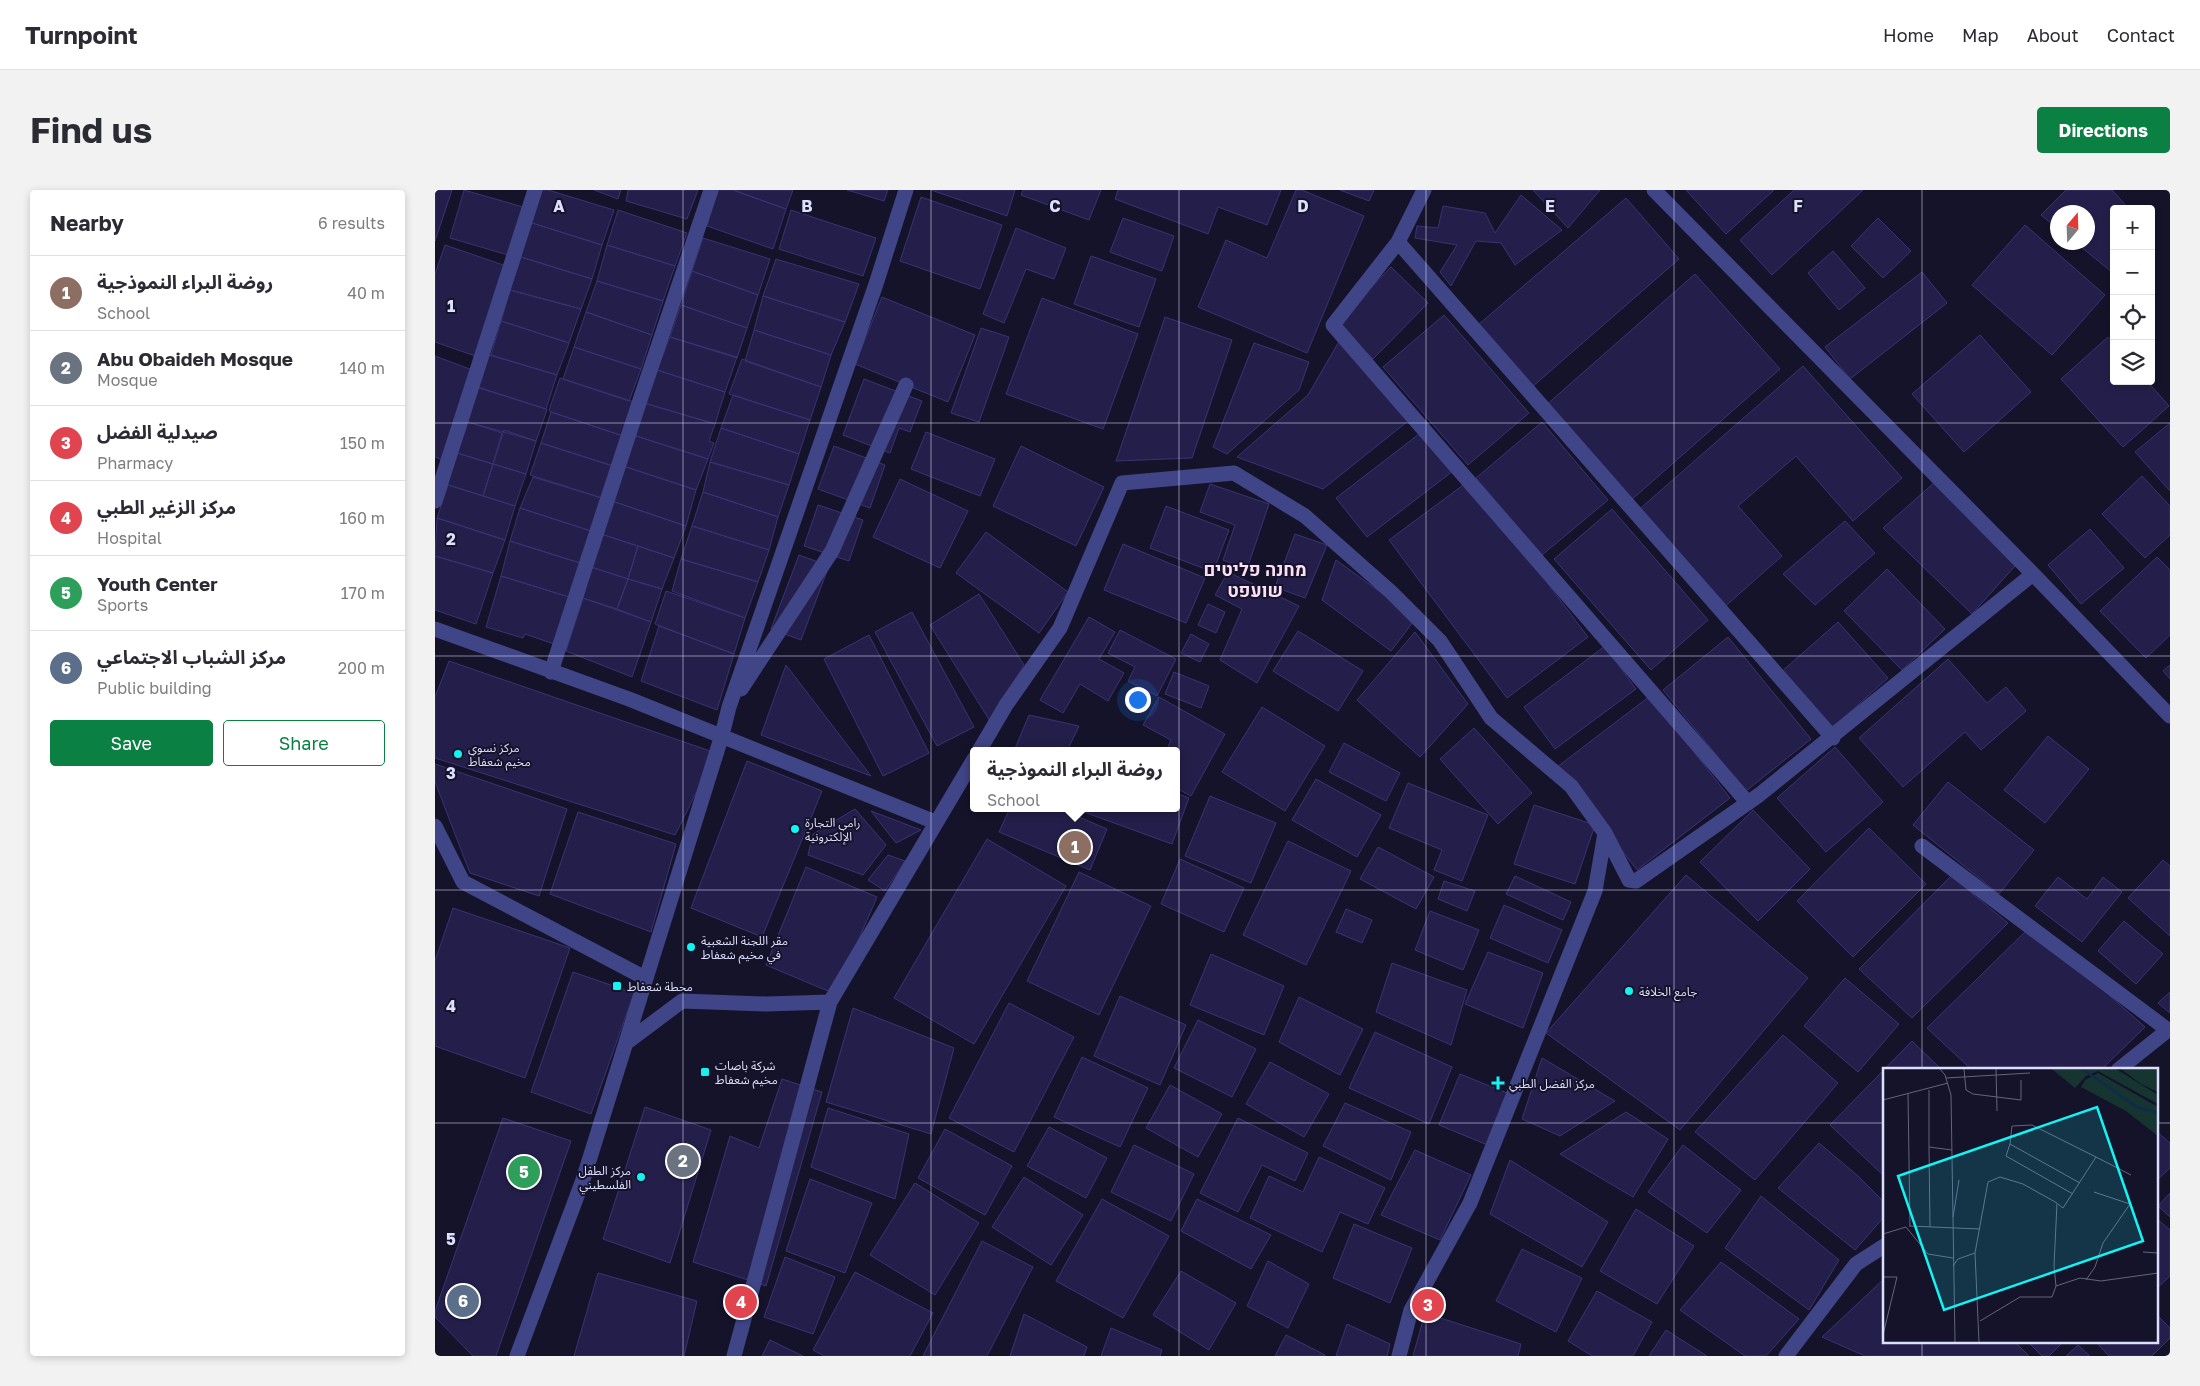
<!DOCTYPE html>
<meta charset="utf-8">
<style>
:root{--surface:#fff;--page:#f2f2f3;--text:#2b2b33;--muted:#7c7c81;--line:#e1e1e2;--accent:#0b8043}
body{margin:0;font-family:"Golos Text","Noto Sans Arabic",Heebo,sans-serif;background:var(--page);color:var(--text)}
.controls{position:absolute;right:15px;top:15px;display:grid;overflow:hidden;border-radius:5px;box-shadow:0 2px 8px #0003}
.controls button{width:45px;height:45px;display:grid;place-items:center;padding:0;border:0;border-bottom:1px solid var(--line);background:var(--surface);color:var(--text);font:25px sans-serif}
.compass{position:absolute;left:1615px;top:15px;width:45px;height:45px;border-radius:50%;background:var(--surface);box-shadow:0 2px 8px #0003;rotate:19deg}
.you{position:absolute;left:702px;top:509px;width:18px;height:18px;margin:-12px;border:4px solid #fff;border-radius:50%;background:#1a73e8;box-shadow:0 0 0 8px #1a73e833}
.badge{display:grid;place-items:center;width:32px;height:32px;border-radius:50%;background:var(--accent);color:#fff;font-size:16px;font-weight:700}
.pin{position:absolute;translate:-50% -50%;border:2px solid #fff;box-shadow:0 1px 5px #0006}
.popup{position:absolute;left:535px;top:557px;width:210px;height:65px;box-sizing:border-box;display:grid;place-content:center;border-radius:5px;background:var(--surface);filter:drop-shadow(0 1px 4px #0005);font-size:16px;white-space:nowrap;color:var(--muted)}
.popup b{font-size:19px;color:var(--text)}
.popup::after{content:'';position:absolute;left:50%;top:100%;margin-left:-10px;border:10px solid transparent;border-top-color:var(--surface)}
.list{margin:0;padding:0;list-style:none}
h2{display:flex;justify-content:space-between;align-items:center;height:65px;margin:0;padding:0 20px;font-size:21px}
h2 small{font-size:16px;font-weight:400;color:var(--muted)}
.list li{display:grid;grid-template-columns:32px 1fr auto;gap:15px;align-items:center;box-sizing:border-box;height:75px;padding:0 20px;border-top:1px solid var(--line)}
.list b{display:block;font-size:19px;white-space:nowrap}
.list p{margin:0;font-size:16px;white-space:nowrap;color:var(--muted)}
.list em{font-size:16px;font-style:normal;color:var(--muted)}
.actions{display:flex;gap:10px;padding:15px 20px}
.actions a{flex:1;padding:11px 0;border:1px solid var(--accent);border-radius:5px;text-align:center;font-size:18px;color:var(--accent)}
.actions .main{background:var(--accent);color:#fff}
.icon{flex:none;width:28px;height:28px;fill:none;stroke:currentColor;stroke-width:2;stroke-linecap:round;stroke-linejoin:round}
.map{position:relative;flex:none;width:1735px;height:1166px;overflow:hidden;border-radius:5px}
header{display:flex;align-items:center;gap:30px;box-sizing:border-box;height:70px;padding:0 25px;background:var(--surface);border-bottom:1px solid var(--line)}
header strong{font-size:24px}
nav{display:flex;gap:28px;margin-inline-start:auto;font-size:18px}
.intro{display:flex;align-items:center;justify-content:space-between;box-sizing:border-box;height:120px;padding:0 30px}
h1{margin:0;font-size:35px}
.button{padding:12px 22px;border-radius:5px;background:var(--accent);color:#fff;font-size:18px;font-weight:700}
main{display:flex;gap:30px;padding:0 30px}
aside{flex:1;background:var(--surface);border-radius:5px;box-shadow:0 2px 8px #0003}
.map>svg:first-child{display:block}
.building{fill:#241f4a;stroke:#393375}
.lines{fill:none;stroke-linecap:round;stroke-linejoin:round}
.minor{stroke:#404587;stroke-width:15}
.grid{fill:none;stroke:#dedefd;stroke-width:1;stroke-opacity:0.55}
.poi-dot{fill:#14f3f2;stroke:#14132a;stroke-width:2}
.labels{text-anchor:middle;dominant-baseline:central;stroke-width:4;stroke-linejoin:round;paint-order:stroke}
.poi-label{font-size:12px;fill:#dedefd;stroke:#14132a;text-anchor:start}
.district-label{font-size:18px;font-weight:bold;fill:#fde0f6;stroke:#14132a}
.inset-river{fill:none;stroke:#102c4c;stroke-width:2.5}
.inset-road{fill:none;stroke:#65647e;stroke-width:1}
.view{fill:#14f3f2;fill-opacity:0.15;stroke:#14f3f2;stroke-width:2.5}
.inset-edge{fill:none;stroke:#dedefd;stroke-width:2.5}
.grid-label{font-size:16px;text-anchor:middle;font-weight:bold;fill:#dedefd;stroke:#14132a;stroke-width:4;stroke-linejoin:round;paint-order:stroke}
</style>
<header>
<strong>Turnpoint</strong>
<nav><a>Home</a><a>Map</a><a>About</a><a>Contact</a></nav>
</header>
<div class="intro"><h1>Find us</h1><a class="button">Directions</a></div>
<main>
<aside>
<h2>Nearby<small>6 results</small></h2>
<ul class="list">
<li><span class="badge" style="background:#8d6e63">1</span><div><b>روضة البراء النموذجية</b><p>School</p></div><em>40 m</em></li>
<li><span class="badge" style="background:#6b7280">2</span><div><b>Abu Obaideh Mosque</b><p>Mosque</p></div><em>140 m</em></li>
<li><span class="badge" style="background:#e0444e">3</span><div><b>صيدلية الفضل</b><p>Pharmacy</p></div><em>150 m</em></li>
<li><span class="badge" style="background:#e0444e">4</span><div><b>مركز الزغير الطبي</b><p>Hospital</p></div><em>160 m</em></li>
<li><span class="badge" style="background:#2e9e5b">5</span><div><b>Youth Center</b><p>Sports</p></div><em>170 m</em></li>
<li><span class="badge" style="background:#5c6f8a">6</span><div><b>مركز الشباب الاجتماعي</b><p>Public building</p></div><em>200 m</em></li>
</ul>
<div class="actions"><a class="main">Save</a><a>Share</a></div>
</aside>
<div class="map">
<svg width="1735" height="1166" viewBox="0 0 1735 1166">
<rect width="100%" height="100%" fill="#14132a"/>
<path class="building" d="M0,0H17L0,51Z
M29,0L88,17L73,65L15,48Z
M103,0H113L179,20L167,55L94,32Z
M159,0H186L183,9Z
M193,0H263L252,29L191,11Z
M282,0H298L351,19L338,59L272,36Z
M298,0H358L351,19Z
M412,0H453L449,11Z
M496,0H580L572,26Z
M588,0H666L654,30L586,5Z
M683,0H846L832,35L783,17L773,44L680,9Z
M861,0H867L929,26L872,163L763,117L791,50L832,68Z
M905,0H939L934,11Z
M1098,0H1165L1133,38Z
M1251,0H1339L1291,44Z
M1359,0H1428L1337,85L1305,50Z
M1631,0H1677L1694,19H1679L1678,83L1640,52H1652V22H1622V38L1606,25Z
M1086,5L1127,40L1080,75L1066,53L1041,51L1016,96L1005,82L1022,55L980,48L982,36L1003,38L1008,16L1050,23L1060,43Z
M486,7L567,35L545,99L465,71Z
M1191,8L1244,69L1097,197L1043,135Z
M183,20L252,43L240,76L172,55Z
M356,20L441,48L428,86L344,59Z
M688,28L739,46L727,81L675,62Z
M1443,28L1476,61L1448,88L1416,56Z
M94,32L167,55L157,89L86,67Z
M1590,35L1670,105L1617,165L1537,95Z
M581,38L631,58L619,89L591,79L569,133L548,124Z
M268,48L335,69L323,105L257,81Z
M10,55L77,78L46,168L0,152V84Z
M172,55L240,76L228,111L162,91Z
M1398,61L1430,98L1404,120L1373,83Z
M656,66L721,89L704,137L639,114Z
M86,67L157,89L146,119L75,100Z
M341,69L424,94L410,132L328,106Z
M956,77L993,113L938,169L901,134Z
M257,81L323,105L312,138L246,115Z
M1487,82L1512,113L1415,189L1390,157Z
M1260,84L1345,179L1194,312L1109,217Z
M162,91L228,111L217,145L151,122Z
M75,100L146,119L134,153L66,131Z
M328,106L410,132L396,165L319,140Z
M447,107L540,145L513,212L420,174Z
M607,108L703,144L668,239L571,204Z
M246,115L312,138L302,168L235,147Z
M151,122L217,145L206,179L139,157Z
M1009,125L1094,223L1033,275L948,177Z
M730,127L797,150L757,268L681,271Z
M66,131L134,153L122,185L56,165Z
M546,138L574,147L544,232L516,223Z
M319,140L396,165L386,197L310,171Z
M1545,145L1596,202L1529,262L1477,204Z
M235,147L302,167L290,202L222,180Z
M1673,147L1679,154V191H1712L1734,216L1688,257L1626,189Z
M906,148L973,231L888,299L802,267L873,205Z
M819,153L874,172L864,200L792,264L778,257Z
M139,157L206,179L194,211L128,189Z
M51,164L122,185L111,219L38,196Z
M0,166L40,181L8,270L0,267Z
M307,169L386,197L375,230L294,204Z
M1368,176L1467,288L1418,331L1361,266L1303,316L1347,366L1286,420L1200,323Z
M222,180L290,202L280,234L209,213Z
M125,188L199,212L188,246L116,222L114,220Z
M429,189L487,211L475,242L464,238L455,263L408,245Z
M43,197L111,219L112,220L101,251L33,232Z
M298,205L375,230L364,264L286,238Z
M209,213L280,234L274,251L279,253L273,269L198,245Z
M116,222L188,246L178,276L106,253Z
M33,232L67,243L58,274L22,263Z
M1107,232L1173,310L1107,365L1041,288Z
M1735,233V301L1700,262Z
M286,238L364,264L354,295L275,272Z
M69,240L101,251L91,284L58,274Z
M988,241L1018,281L932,347L901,308Z
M491,242L560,269L545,306L476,279Z
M198,245L273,269L261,300L188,276Z
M106,253L178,276L167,308L95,285Z
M399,256L450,275L435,318L383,299Z
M586,256L669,297L641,356L558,316Z
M22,263L58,274L48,306L11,294Z
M275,272L354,295L343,327L268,302Z
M58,274L91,284L80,316L48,306Z
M188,276L261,300L251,336L177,311Z
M1707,286L1735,316V345L1710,368L1667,324Z
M98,287L167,308L156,341L85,318Z
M465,289L533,321L505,378L438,347Z
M1035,290L1153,447L1072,508L954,350Z
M1500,292L1580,376L1537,424L1448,338Z
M775,294L834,314L812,379L788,370L800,335L765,322Z
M13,295L80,316L70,350L2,328Z
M268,302L343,327L334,360L257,336Z
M177,311L251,336L239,368L166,344Z
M383,315L428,330L414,371L369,356Z
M731,316L794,340L778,382L715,358Z
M85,318L156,341L145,373L75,351Z
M1177,319L1273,430L1216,480L1119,369Z
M2,328L70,350L58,383L0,366Z
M1410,331L1440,363L1380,415L1348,384Z
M257,336L334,360L323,392L246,369Z
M1655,339L1689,378L1646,414L1613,375Z
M551,342L633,402L604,443L521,383Z
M166,344L203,356L193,389L156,377Z
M860,344L892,355L870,408L840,397Z
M75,351L145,373L134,407L66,386Z
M688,354L770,388L751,433L669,400Z
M203,356L239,368L227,399L193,389Z
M364,365L394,376L366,450L336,439Z
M0,366L58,383L41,434L0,420Z
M1722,367L1735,380V445L1711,468L1665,421Z
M246,369L323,392L310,428L237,401Z
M901,370L981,428L956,461L887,410Z
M156,377L193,389L182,419L148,408Z
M1452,379L1510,439L1467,480L1409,421Z
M793,382L864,416L822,493L785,470L807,419L780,405Z
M66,386L134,407L119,454L90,444L88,448L51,437Z
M193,389L227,399L216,432L182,419Z
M231,401L310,428L299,464L220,434Z
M544,404L589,475L555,531L495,435Z
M148,408L216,432L197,487L131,461Z
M773,414L790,422L781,443L763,435Z
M477,422L539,537L502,556L440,442Z
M654,427L680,442L664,469L689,483L673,511L645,494L628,523L605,510Z
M1403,432L1453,488L1395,540L1345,483Z
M224,436L299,464L282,520L206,491Z
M685,440L741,469L722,506L693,491L700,477L673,463Z
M863,441L928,481L903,521L838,481Z
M980,442L1033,514L985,567L922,510Z
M756,444L774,454L765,472L746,463Z
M434,445L494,563L448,586L389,469Z
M1293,447L1376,549L1311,601L1228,500Z
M1170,456L1201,499L1120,559L1089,517Z
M1513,469L1552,513L1571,497L1591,521L1546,560L1530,542L1468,597L1424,548Z
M14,471L281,563L240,645L0,568V507Z
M351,475L436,586L326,545Z
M1735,475V489L1728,481Z
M739,482L774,496L766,518L730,504Z
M1215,506L1295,608L1202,680L1122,577Z
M724,507L790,544L756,606L741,598V561H731L736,550L708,535Z
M827,517L890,556L850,621L787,582Z
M594,525L644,536L632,561H579Z
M1039,538L1097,603L1063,634L1005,569Z
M1613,546L1654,579L1610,633L1569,600Z
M909,553L965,583L951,611L894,582Z
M1400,557L1448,612L1391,662L1342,608Z
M312,571L387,601L327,747L256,718Z
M0,574L132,619L104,706L35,683L0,592Z
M881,589L946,625L922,667L857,630Z
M1513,592L1599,660L1564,704L1478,635Z
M973,593L1053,625L1027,691L999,680L1007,660L954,638Z
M741,603L754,608L737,654L646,621L647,618H741Z
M775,606L841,633L816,693L750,666Z
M1099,615L1160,635L1140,694L1079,674Z
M575,618H623L672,639L655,680L564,642Z
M420,619L451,655L428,685L373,665L378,644Z
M1318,620L1375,679L1323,731L1265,672Z
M436,621L486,640L461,653Z
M143,622L241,654L216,742L115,704Z
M1434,638L1491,694L1418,767L1362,711Z
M552,649L631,696L539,854L459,808Z
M853,651L916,681L871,775L808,745Z
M943,657L999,687L981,719L925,689Z
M453,665L470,671L450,701L433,690Z
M745,669L809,698L789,742L726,714Z
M1728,670L1735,676V746L1693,708Z
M371,677L442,707L400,804L331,775Z
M644,682L716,716L664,825L592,791Z
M1251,685L1373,788L1245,940L1111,843Z
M1080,686L1136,712L1128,730L1071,704Z
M1516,686L1573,733L1477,828L1424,779Z
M1623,687L1652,709L1668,687L1687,702L1647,752L1600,716Z
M1009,691L1040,701L1032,721L1003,709Z
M1069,715L1127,740L1113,773L1055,748Z
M18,718L135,758L90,888L0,856V771Z
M911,719L937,730L927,753L901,742Z
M995,721L1044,740L1028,780L980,760Z
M1689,731L1728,764L1701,794L1663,761Z
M1596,736L1710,837L1666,880H1537L1492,838Z
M1053,762L1108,783L1088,838L1030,814Z
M776,764L849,796L829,845L755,815Z
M957,773L1032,800L1016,855L941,822Z
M138,782L199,803L156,924L96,902Z
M1410,788L1464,834L1423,882L1369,836Z
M1735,802V823L1723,813Z
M685,806L751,835L725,895L659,866Z
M864,807L928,839L905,885L844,852Z
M574,813L639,847L579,962L514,928Z
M418,818L519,858L496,944L391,912Z
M763,830L821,859L797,907L739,878Z
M940,842L1017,877L994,934L914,898Z
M1348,845L1403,893L1320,990L1260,942Z
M1477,851L1507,880H1449V986L1395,935Z
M647,867L713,898L685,957L619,927Z
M1107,868L1180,911L1125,946L1087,929Z
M835,872L894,904L869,947L811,914Z
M1025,884L1072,903L1055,956L1004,935Z
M347,889L387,902L331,1096L258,1072L295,946L324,958Z
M735,895L787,924L763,967L711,938Z
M910,913L976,942L956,990L888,956Z
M210,917L276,940L235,1073L168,1049Z
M393,918L474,944L460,1009L376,977Z
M1191,922L1233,949L1198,1007L1125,964Z
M68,928L136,951L61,1166H38L0,1127V1121Z
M803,928L873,963L860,991L827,975L803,1022L765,1003Z
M614,937L672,968L651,1008L592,976Z
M510,939L577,976L550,1025L483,988Z
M1721,941L1735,953V978L1721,991Z
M1384,953L1423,986L1449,1012V1027L1420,1060L1343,998Z
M699,955L759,984L736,1031L676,1002Z
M1248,955L1306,1000L1272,1043L1213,1002Z
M980,960L1036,985L1005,1050L946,1025Z
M884,967L950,998L933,1034L905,1022L887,1062L815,1028L834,986L868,1002Z
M1075,970L1173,1032L1147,1077L1055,1024Z
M589,987L648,1025L616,1075L557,1037Z
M375,989L437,1013L410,1083L351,1061Z
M480,993L544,1033L500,1105L435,1065Z
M1735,1003V1027L1723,1016Z
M1326,1006L1404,1070L1374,1120L1290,1058Z
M667,1009L734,1046L688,1128L621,1091Z
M762,1009L836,1045L816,1079L746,1041Z
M1201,1019L1259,1056L1222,1114L1165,1081Z
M1721,1028L1735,1040V1086L1721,1099Z
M919,1034L977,1058L955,1113L898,1088Z
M547,1051L598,1077L552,1166H488Z
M1087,1059L1147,1088L1121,1142L1061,1111Z
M350,1067L400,1087L378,1144L329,1127Z
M833,1071L874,1094L853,1138L812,1116Z
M1286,1072L1364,1129L1331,1166H1310L1245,1120Z
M746,1081L801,1113L774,1160L718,1125Z
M420,1082L498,1123L475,1166H389L378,1160Z
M163,1083L262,1111L249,1166H139Z
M1449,1089V1152H1580L1594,1166H1430L1387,1147Z
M1162,1101L1217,1132L1198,1166H1157L1133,1151Z
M990,1123L1086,1154L1083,1166H978Z
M589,1124L652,1157L649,1166H575Z
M1721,1124L1735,1138V1148L1717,1166H1674L1661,1152H1721Z
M912,1134L955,1154L952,1166H901Z
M676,1138L727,1160L725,1166H666Z
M1231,1140L1272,1166H1214Z
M851,1145L890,1165V1166H840Z
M335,1150L368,1166H327Z
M1593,1152H1628L1614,1166H1607Z
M1643,1155L1655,1166H1631Z"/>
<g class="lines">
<path class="minor" d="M989,0L963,52L1398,548
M1219,0L1598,384
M963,52L898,135L1313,613
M0,311L100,0
M0,439L194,509L500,632
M116,482L206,207L276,0
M306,499L397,361L471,195
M544,561L571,515L625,438L687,293L799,283L870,326L956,402L1005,451L1056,528L1136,596L1170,643L1160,701L1035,1013L976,1120L964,1166
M0,636L28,692L210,788
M1170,643L1194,690L1201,691L1324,605L1598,384L1735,526
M1487,656L1733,840L1683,880
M191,853L247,811L331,814L395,812L539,569
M82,1166L148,990L287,545L294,517L441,94L471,0
M299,1166L395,812
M1351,1166L1421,1074L1449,1056"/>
</g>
<path class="grid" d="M248,0V1166M496,0V1166M744,0V1166M991,0V1166M1239,0V1166M1487,0V880M0,233H1735M0,466H1735M0,700H1735M0,933H1449M1721,933H1735M1487,1152V1166"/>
<g class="poi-dot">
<circle cx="23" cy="564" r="5"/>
<circle cx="360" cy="639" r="5"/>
<circle cx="256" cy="757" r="5"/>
<rect x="177" y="791" width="10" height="10" rx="2.5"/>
<circle cx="1194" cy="801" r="5"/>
<rect x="265" y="877" width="10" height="10" rx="2.5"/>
<path d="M1060.5 885.5h5v5h5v5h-5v5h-5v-5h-5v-5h5z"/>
<circle cx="206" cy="987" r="5"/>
</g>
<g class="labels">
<g class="poi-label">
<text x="33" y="557">مركز نسوي<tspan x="33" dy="14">مخيم شعفاط</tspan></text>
<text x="370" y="632">رامي التجارة<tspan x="370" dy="14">الإلكترونية</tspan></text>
<text x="266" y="750">مقر اللجنة الشعبية<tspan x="266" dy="14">في مخيم شعفاط</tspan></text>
<text x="192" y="796">محطة شعفاط</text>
<text x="1204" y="801">جامع الخلافة</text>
<text x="280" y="875">شركة باصات<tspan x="280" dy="14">مخيم شعفاط</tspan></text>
<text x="1074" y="893">مركز الفضل الطبي</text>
<text x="196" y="980" text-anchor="end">مركز الطفل<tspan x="196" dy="14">الفلسطيني</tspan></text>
</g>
<g class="district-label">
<text x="820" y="379">מחנה פליטים<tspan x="820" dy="21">שועפט</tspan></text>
</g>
</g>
<g transform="translate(1448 878)">
<rect width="275" height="275" fill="#14132a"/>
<path d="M169,1H233L275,27V36L215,3L203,8L192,20ZM238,1H275V24L258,16ZM215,5L275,39V68L243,43L198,19L202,12Z" fill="#163430"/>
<path class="inset-river" d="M199,1L254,39L275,45"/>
<path class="inset-road" d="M57,1L62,7L68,27L72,274M81,1L83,22L90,26L138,32V12M113,1L114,43M63,10L147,5M46,22V79L69,82M25,26L27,158M0,32L65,15M127,76L123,88L190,126M46,79L47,159M197,115L127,76L129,58L149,57L213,89M175,136L180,140L213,89L248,107M70,149L76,112M26,158L97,161M0,166L23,159L45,186L70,190M260,184L275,185M92,185L96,274M70,198L75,191L92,185L105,114L117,109L140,116L174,135L171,198L173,218L197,210L218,213L275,205M0,209H14L0,267M203,212L212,199L220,175L247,136L211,124M97,253L137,229H169L173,218"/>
<path class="view" d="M214,39L260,173L61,242L15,108Z"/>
<rect width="275" height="275" class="inset-edge"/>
</g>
<g class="grid-label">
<text x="124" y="22">A</text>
<text x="372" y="22">B</text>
<text x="620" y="22">C</text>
<text x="868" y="22">D</text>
<text x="1115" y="22">E</text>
<text x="1363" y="22">F</text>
<text x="16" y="122">1</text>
<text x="16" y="355">2</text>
<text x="16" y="589">3</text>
<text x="16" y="822">4</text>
<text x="16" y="1055">5</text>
</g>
</svg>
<div class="controls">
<button>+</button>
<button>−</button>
<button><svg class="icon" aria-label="locate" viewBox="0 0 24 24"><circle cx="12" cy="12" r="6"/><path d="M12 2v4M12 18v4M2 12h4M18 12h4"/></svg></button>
<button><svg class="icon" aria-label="layers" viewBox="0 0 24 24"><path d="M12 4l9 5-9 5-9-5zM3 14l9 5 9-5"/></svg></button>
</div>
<svg class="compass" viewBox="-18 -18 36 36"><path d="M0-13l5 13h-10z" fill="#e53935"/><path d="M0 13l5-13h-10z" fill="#7c7c81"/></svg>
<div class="you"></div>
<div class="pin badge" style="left:640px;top:657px;background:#8d6e63">1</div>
<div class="popup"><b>روضة البراء النموذجية</b>School</div>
<div class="pin badge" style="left:248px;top:971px;background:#6b7280">2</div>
<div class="pin badge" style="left:993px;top:1115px;background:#e0444e">3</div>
<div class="pin badge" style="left:306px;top:1112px;background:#e0444e">4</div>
<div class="pin badge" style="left:89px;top:982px;background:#2e9e5b">5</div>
<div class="pin badge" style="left:28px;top:1111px;background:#5c6f8a">6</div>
</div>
</main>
